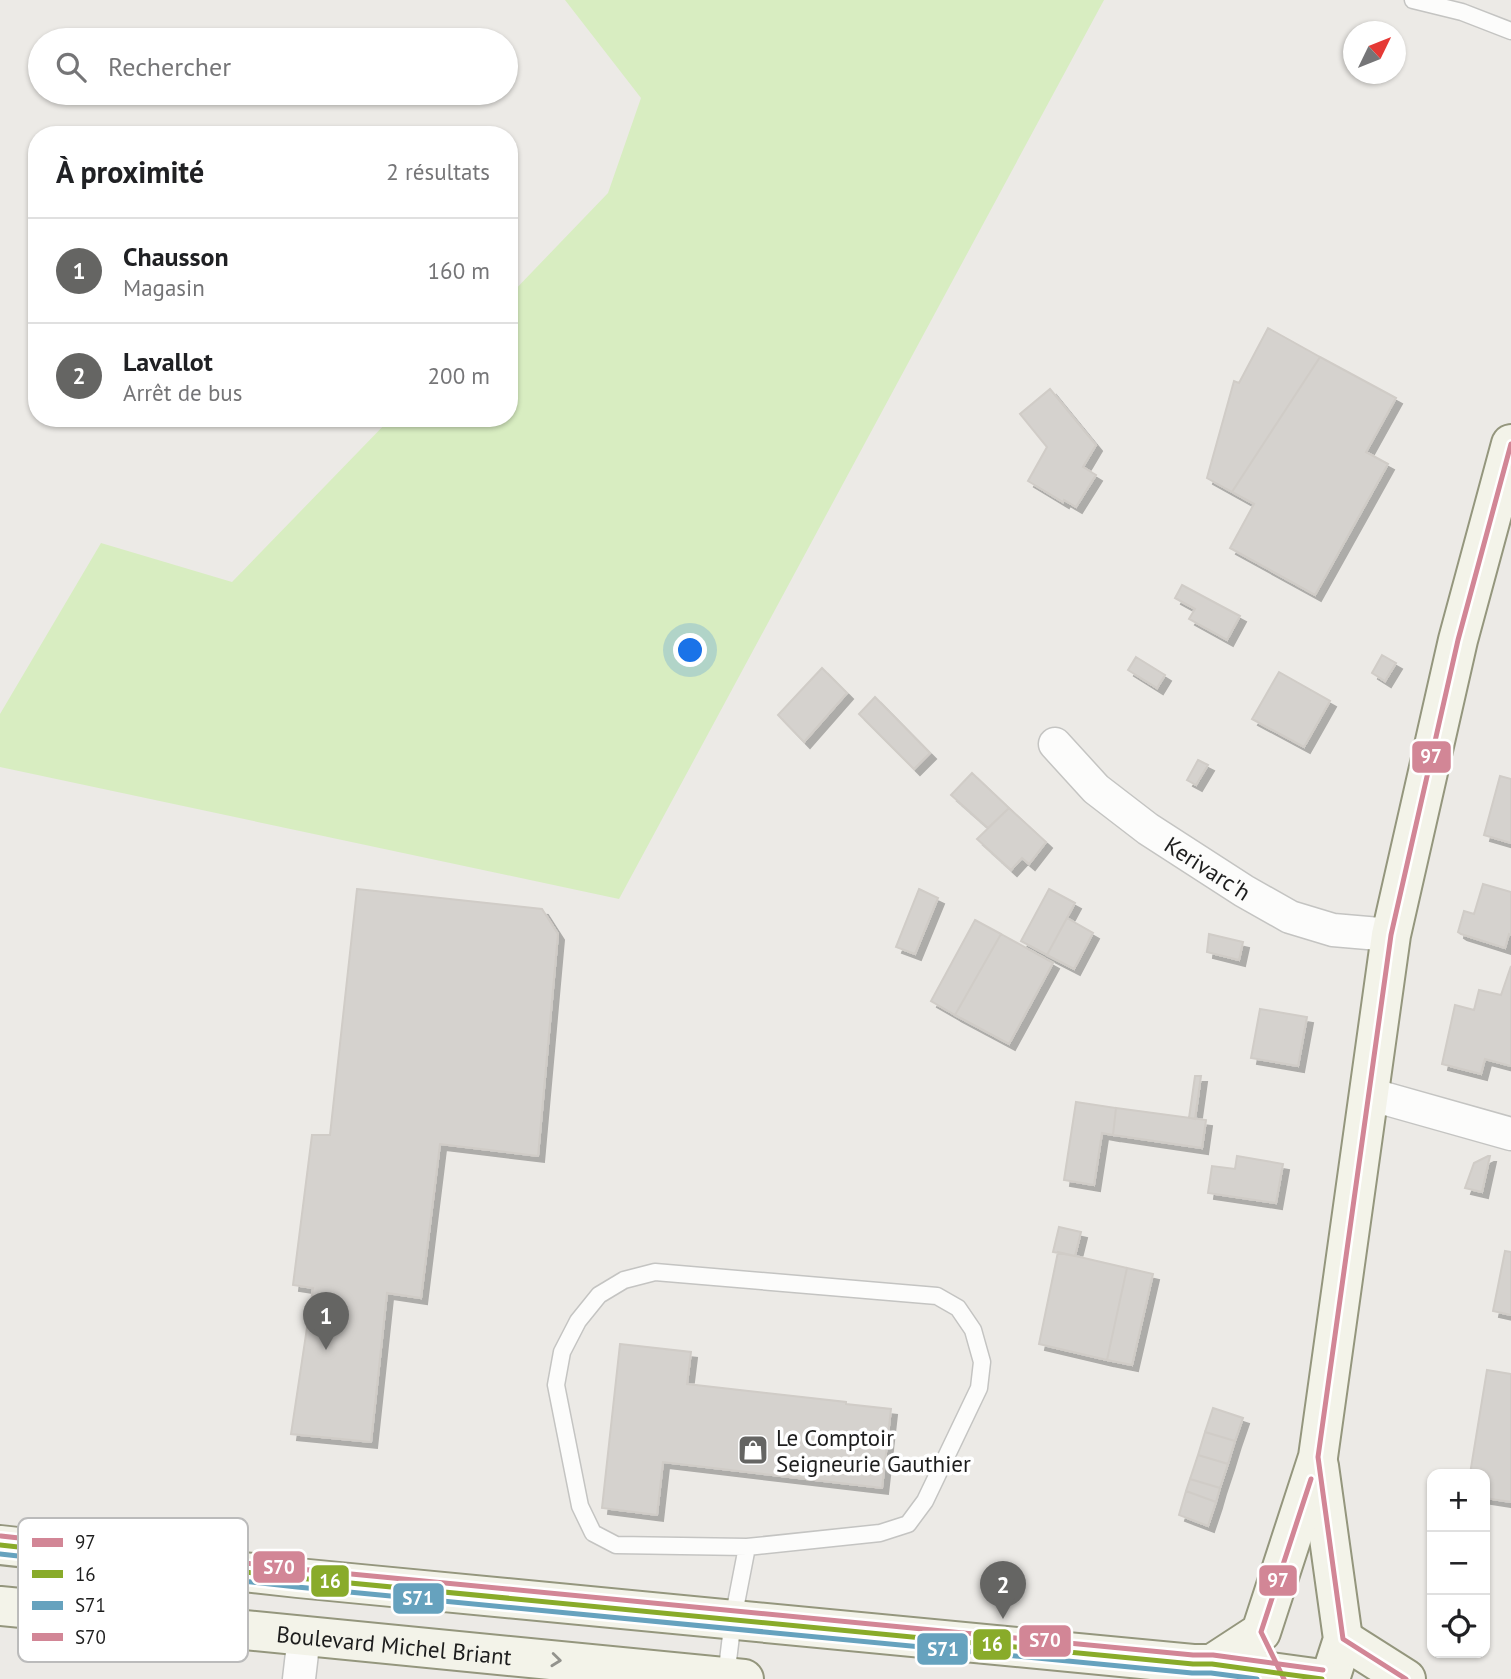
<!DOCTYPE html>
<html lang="fr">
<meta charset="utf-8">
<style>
:root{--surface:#fff;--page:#f6f6f6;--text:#202124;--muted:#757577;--line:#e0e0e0;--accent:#656563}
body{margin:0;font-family:"PT Sans",sans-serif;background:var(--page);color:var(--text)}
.controls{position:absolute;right:21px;bottom:21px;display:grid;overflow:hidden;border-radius:14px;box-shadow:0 2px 5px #0004}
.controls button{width:63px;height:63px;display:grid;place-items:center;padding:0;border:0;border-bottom:2px solid var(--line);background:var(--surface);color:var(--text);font:35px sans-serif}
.compass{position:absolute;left:1343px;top:21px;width:63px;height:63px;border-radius:50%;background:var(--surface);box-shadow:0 2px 5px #0004;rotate:47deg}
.you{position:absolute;left:691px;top:651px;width:24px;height:24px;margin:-18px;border:5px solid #fff;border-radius:50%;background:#1a73e8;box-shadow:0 0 0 10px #1a73e833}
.badge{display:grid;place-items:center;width:46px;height:46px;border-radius:50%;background:var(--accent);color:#fff;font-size:23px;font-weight:700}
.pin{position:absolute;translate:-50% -58px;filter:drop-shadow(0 2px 4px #0008)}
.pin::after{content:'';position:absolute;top:37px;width:24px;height:21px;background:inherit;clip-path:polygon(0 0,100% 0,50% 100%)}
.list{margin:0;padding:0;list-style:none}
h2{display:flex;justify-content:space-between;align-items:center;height:91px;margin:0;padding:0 28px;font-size:30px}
h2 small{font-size:23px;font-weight:400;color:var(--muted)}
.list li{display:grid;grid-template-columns:46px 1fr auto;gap:21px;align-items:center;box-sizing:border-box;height:105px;padding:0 28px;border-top:2px solid var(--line)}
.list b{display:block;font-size:26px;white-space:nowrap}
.list p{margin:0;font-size:23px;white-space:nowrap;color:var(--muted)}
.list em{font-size:23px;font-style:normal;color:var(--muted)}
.icon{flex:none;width:38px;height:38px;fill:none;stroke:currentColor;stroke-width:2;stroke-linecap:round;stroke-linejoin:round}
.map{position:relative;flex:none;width:1511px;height:1679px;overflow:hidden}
.search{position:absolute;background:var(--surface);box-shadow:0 2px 5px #0004;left:28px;top:28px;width:490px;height:77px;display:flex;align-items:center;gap:18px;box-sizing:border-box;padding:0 24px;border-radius:38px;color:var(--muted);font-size:26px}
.panel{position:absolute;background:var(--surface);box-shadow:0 2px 5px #0004;left:28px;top:126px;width:490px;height:301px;border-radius:28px}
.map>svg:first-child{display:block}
.grass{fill:#d8edc1}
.building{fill:#d5d2ce;stroke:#d0ccc7;stroke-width:2;filter:url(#shadow)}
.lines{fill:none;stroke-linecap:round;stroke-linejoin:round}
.lane-casing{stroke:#c4c4c2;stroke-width:19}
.street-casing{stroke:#c4c4c2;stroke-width:35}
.secondary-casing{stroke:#94967d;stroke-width:42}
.lane{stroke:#fcfcfb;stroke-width:16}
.street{stroke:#fcfcfb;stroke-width:32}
.secondary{stroke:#f3f3e9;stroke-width:38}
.bus-1-casing{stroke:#fff;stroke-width:10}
.bus-2-casing{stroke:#fff;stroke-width:10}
.bus-3-casing{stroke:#fff;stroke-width:10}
.bus-4-casing{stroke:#fff;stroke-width:10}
.bus-1{stroke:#d28696;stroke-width:5}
.bus-2{stroke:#89ab2a;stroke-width:5}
.bus-3{stroke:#66a2be;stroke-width:5}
.bus-4{stroke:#d28696;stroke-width:5}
.oneway{stroke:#93938d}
.labels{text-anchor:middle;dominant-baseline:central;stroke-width:7;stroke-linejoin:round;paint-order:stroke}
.street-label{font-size:23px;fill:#1d1d1d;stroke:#fff}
.poi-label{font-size:23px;fill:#1d1d1d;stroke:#fff;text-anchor:start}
.key{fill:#fff;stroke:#bbb;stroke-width:2}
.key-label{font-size:19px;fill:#1d1d1d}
.line-badge{stroke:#fff;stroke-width:2.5}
.badge-label{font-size:19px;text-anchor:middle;font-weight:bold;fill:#fff}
</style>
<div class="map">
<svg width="1511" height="1679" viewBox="0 0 1511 1679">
<defs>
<filter id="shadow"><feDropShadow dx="6" dy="6" stdDeviation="0" flood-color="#0004"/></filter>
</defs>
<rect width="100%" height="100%" fill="#eceae6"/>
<path class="grass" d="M565,0H1104L619,899L0,767V714L101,543L232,582L391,418H509V296L608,193L641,98Z"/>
<path class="building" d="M1268,328L1320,357L1232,492L1207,478L1234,381L1239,383Z
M1320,357L1396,398L1366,452L1388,464L1315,595L1230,548L1254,504L1232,492Z
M1050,389L1096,445L1083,467L1096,475L1076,507L1064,500L1063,502L1028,481L1047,447L1020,414Z
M1182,585L1240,616L1227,640L1189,619L1195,609L1175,598Z
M1382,655L1396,663L1385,681L1372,673Z
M1136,657L1165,675L1157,688L1128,670Z
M822,668L847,693L804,742L778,715Z
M1279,672L1330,701L1304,747L1252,719Z
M875,697L930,753L914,769L859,714Z
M1198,760L1208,765L1196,785L1187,780Z
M972,773L1009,808L988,828L951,795Z
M1500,776L1511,779V843L1484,835Z
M1009,808L1046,842L1029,864L1022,858L1011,870L977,839Z
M1483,884L1511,892V935L1509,934L1505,948L1461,934L1458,932L1464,911L1474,914Z
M357,889L542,909L558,934L538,1156L440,1144L421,1298L387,1293L371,1442L291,1434L313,1288L293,1285L312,1135H330Z
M919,889L938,898L915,954L896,947Z
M1049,889L1075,903L1047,955L1021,941Z
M1067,918L1093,933L1074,969L1047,955Z
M975,920L1001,934L955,1015L931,1001Z
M1001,934L1053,963L1009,1044L955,1015Z
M1209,934L1243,942L1239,960L1207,952Z
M1511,966V1066L1485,1059L1481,1074L1442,1064L1455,1005L1474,1010L1479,990L1501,995Z
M1260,1009L1307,1017L1298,1066L1251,1058Z
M1195,1076H1201L1195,1119L1189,1118Z
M1076,1102L1116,1108L1113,1135L1102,1133L1094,1185L1064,1180Z
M1116,1108L1206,1120L1202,1148L1113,1135Z
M1237,1156L1283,1164L1276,1203L1208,1193L1212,1166L1235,1169Z
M1488,1156H1490L1482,1192L1465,1188L1474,1163Z
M1059,1227L1081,1232L1075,1256L1053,1252Z
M1505,1251L1511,1252V1315L1493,1311Z
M1058,1252L1127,1268L1107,1360L1039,1344Z
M1127,1268L1153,1274L1132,1365L1107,1360Z
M620,1344L691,1352L687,1384L846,1402V1404L891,1409L882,1488L663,1462L657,1515L602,1508Z
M1487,1370L1511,1374V1502L1485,1498V1474H1470Z
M1213,1408L1243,1418L1235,1441L1205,1432Z
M1205,1432L1235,1441L1228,1464L1198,1455Z
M1198,1455L1228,1464L1220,1488L1190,1479Z
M1190,1479L1220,1488L1216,1502L1186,1491Z
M1186,1491L1216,1502L1208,1526L1179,1515Z"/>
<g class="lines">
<g class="lane-casing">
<path id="lane" d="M1413,0L1462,12L1511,31
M726,1677L733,1619L747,1547L880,1533L908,1524L925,1501L979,1388L982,1362L973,1330L958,1308L937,1296L655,1272L624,1280L599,1295L578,1321L562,1352L556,1385L580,1506L593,1533L616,1545L747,1547"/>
</g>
<g class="street-casing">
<g id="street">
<path id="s1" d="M1055,744L1096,789L1148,829L1244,891L1290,917L1333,930L1391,935"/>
<path d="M1369,1094L1511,1134"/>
<path d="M299,1679L304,1636"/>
</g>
</g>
<g class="secondary-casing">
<g id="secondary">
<path d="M1319,1466L1343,1639L1330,1679"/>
<path d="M0,1545L298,1578L1193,1664H1212L1322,1679"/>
<path id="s2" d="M0,1606L744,1679"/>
<path d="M1343,1639L1406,1679"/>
<path d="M1212,1664L1261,1632L1318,1457L1391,935L1458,640L1511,444"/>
</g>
</g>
<use href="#lane" class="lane"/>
<use href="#street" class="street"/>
<use href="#secondary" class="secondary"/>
<g class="bus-1-casing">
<path id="bus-1" d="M1284,1679L1261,1632L1311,1479
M1406,1679L1343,1639L1318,1457L1391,935L1458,640L1511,444"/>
</g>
<g class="bus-2-casing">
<path id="bus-2" d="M0,1545L298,1578L1193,1664H1212L1322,1679"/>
</g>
<g class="bus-3-casing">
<path id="bus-3" d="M0,1554L297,1587L1192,1673H1211L1257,1679"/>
</g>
<g class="bus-4-casing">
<path id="bus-4" d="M1,1536L299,1569L1193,1655H1213L1323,1670"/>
</g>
<use href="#bus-1" class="bus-1"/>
<use href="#bus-2" class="bus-2"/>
<use href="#bus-3" class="bus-3"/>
<use href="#bus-4" class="bus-4"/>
</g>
<defs><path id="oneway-chevron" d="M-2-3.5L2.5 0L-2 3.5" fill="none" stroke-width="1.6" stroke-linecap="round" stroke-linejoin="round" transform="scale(1.75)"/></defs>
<use class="oneway" href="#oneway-chevron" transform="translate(556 1660) rotate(6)"/>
<defs>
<g id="shop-square" transform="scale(1.575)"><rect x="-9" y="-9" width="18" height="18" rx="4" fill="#656563" stroke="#fff"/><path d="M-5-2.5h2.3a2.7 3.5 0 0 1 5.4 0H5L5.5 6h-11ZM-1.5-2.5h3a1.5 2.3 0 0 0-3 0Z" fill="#fff"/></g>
</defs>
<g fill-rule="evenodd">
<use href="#shop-square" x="753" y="1450"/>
</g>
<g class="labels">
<g class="street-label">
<text stroke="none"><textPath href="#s1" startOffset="198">Kerivarc'h</textPath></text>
<text stroke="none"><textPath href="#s2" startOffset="396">Boulevard Michel Briant</textPath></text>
</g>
<g class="poi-label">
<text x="776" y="1437">Le Comptoir<tspan x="776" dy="26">Seigneurie Gauthier</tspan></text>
</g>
</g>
<rect x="18" y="1518" width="230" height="144" rx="10" class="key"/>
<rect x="32" y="1538" width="31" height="9" fill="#d28696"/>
<rect x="32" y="1570" width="31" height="8" fill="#89ab2a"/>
<rect x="32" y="1601" width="31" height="9" fill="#66a2be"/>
<rect x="32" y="1633" width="31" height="8" fill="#d28696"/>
<g class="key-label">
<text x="75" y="1549">97</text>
<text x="75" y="1581">16</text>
<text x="75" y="1612">S71</text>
<text x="75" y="1644">S70</text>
</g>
<g class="line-badge">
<rect x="1411" y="740" width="41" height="34" rx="7" fill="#d28696"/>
<rect x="252" y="1550" width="54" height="34" rx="7" fill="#d28696"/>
<rect x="1258" y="1564" width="40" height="33" rx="7" fill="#d28696"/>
<rect x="310" y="1564" width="40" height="34" rx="7" fill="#89ab2a"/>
<rect x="392" y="1582" width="53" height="33" rx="7" fill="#66a2be"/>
<rect x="1018" y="1624" width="54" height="34" rx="7" fill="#d28696"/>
<rect x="972" y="1628" width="40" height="33" rx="7" fill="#89ab2a"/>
<rect x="916" y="1632" width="53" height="34" rx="7" fill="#66a2be"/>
</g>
<g class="badge-label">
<text x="1431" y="763">97</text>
<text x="279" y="1574">S70</text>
<text x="1278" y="1587">97</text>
<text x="330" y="1588">16</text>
<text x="418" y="1605">S71</text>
<text x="1045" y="1647">S70</text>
<text x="992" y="1651">16</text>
<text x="943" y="1656">S71</text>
</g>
</svg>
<div class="controls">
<button>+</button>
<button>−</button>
<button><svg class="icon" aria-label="locate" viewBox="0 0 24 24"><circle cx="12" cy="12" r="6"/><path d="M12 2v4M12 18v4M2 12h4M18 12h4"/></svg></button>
</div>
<svg class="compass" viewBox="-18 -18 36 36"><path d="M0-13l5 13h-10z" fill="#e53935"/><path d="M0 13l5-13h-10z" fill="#757577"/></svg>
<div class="you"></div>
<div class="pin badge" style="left:326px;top:1350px">1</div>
<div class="pin badge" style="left:1003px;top:1619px">2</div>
<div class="search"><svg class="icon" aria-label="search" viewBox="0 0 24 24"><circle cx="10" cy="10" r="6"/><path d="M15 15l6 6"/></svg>Rechercher</div>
<section class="panel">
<h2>À proximité<small>2 résultats</small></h2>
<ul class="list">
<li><span class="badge">1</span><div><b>Chausson</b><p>Magasin</p></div><em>160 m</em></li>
<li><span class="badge">2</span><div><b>Lavallot</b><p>Arrêt de bus</p></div><em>200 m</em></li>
</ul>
</section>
</div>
